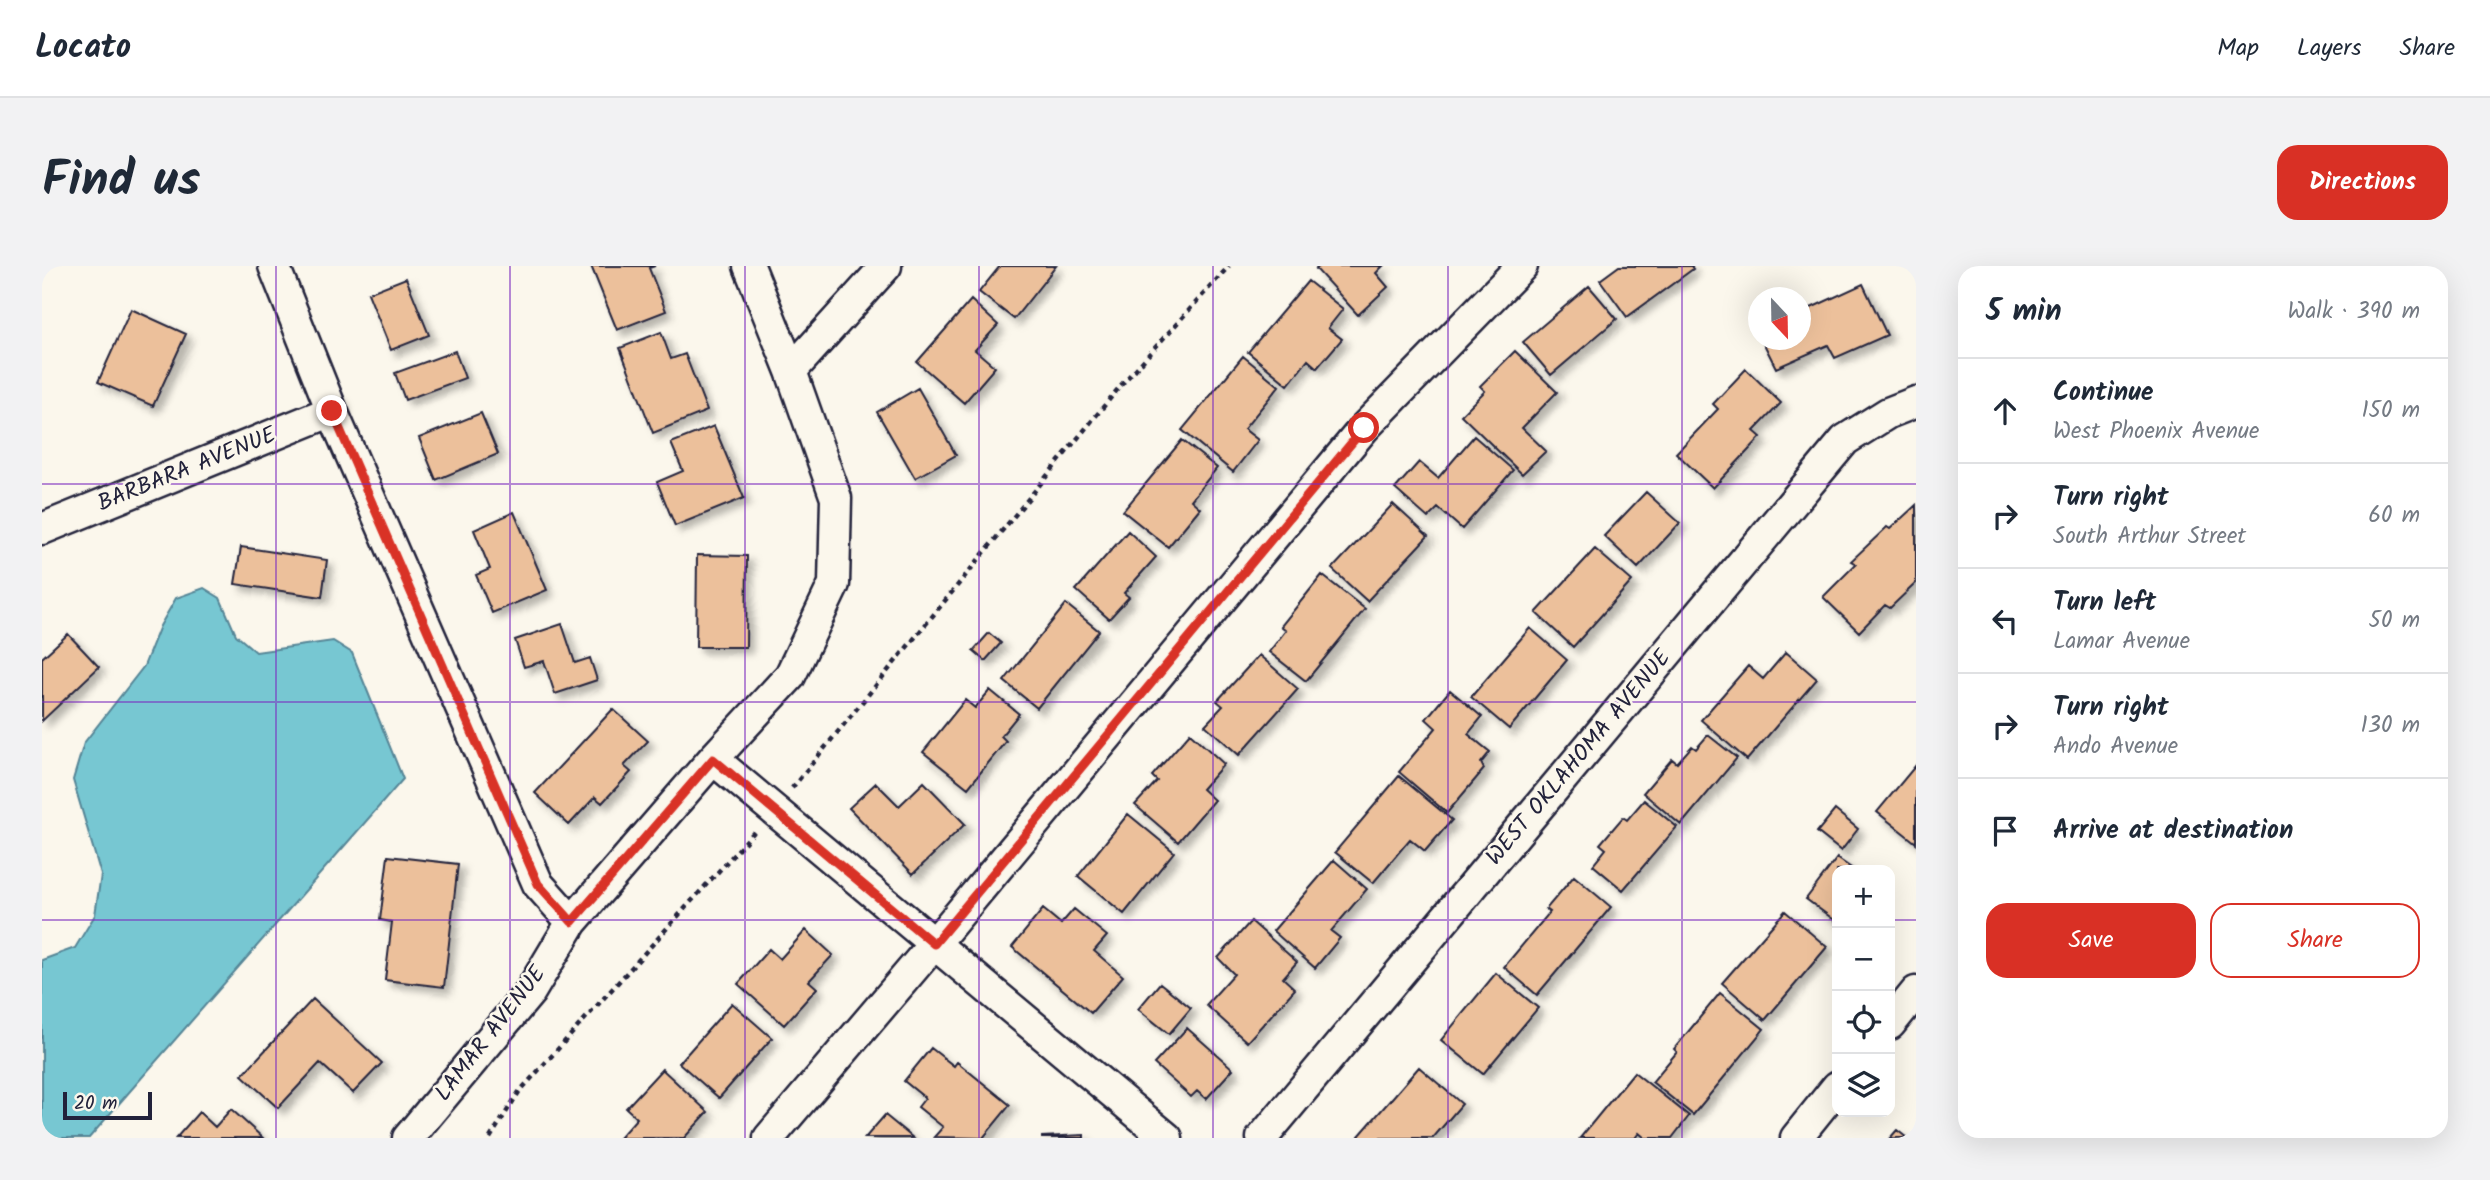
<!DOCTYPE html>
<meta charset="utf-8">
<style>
:root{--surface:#fff;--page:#f2f2f3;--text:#1f2937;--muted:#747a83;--line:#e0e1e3;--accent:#d93025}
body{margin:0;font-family:Kalam,sans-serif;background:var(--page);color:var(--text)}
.controls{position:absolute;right:21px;bottom:21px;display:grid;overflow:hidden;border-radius:14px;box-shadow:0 7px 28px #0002}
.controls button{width:63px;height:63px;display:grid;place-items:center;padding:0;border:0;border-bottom:2px solid var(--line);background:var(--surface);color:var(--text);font:35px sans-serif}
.compass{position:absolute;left:1706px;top:21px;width:63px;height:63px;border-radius:50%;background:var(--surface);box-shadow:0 7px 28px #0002;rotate:158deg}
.scale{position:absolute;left:21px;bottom:18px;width:89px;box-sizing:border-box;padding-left:7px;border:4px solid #22223b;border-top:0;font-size:19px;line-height:24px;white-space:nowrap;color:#22223b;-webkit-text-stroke:5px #fbf7ec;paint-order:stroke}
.stop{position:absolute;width:21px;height:21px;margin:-16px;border:5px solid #d93025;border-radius:50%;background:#fff}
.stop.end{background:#d93025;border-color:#fff;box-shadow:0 2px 7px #0008}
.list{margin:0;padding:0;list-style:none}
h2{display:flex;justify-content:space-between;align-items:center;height:91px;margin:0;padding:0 28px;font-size:30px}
h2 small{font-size:23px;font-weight:400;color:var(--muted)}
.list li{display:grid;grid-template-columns:46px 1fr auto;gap:21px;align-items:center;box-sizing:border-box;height:105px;padding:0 28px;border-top:2px solid var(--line)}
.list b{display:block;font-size:26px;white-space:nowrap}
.list p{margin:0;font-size:23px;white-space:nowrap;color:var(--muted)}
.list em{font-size:23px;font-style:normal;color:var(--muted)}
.actions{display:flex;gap:14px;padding:21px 28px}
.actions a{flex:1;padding:16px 0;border:2px solid var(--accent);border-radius:21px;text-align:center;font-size:24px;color:var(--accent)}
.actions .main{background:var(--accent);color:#fff}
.icon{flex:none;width:38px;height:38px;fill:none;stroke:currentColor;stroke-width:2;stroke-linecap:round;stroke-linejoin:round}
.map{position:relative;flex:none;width:1874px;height:872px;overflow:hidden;border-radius:21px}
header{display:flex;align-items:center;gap:42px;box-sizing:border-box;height:98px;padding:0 35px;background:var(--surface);border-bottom:2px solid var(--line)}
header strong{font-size:33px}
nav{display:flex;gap:38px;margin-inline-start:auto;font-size:24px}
.intro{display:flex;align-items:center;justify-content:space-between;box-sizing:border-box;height:168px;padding:0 42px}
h1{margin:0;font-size:49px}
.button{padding:18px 32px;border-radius:21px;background:var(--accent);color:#fff;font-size:24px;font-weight:700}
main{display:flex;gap:42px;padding:0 42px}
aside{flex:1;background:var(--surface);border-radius:21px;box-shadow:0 7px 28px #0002}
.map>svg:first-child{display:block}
.water{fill:#77c7d2;stroke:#558596;stroke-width:2}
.building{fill:#ecc09b;stroke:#22223b;stroke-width:2;filter:url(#shadow)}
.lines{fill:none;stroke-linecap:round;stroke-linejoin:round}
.minor-casing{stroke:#22223b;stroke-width:35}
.path{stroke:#22223b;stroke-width:4.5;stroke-dasharray:5 5;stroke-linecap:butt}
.minor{stroke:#fbf7ec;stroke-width:30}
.route{stroke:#d93025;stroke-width:9}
.grid{fill:none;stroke:#7b2cbf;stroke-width:2;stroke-opacity:0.55}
.labels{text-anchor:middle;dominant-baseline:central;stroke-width:5;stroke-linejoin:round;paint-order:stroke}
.street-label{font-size:23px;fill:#22223b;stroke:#fbf7ec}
</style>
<header>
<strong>Locato</strong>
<nav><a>Map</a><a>Layers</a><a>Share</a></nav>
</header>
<div class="intro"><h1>Find us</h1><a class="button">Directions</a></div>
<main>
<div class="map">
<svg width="1874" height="872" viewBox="0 0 1874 872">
<defs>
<filter id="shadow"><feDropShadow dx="6" dy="6" stdDeviation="3.5" flood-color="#0004"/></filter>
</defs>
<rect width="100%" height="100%" fill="#fbf7ec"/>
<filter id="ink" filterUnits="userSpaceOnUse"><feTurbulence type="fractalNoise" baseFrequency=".0143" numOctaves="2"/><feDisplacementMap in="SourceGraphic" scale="14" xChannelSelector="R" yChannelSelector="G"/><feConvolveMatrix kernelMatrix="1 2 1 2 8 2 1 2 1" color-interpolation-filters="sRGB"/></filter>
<g filter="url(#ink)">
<path class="water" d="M162,322L178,332L194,369L214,386L291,375L310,387L361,513L47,872H0V694L33,682L53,649L59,609L31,514L42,477L102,400L118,360L134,332Z"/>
<path class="building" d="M549,0H613L607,2L624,45L575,64Z
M958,0H1014L972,53L937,26Z
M1278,0H1341L1334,7L1346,21L1316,49L1274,3Z
M1577,0H1649L1651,3L1585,51L1558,14Z
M364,12L387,69L349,84L326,27Z
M1266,15L1301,43L1286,62L1300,73L1275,102L1266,94L1246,119L1206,86Z
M1821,18L1845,69L1793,92L1786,79L1734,102L1720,74H1758V47Z
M1547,20L1575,53L1509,109L1481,76Z
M929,34L956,59L933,84L953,101L922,137L875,96Z
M89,43L144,68L111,140L56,116Z
M619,66L629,93L643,88L665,145L611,167L578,82Z
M413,85L423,112L363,134L353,107Z
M1473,85L1515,126L1480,162L1504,185L1480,208L1419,149L1443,125L1438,120Z
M1201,90L1237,120L1202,163L1216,174L1191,206L1140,164Z
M1704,103L1739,137L1712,165L1719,171L1671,222L1634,187L1676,143L1671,138Z
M876,122L914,189L873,212L835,146Z
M439,147L456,188L394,214L377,172Z
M672,160L702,232L633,260L615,216L641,205L629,177Z
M1432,170L1471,204L1420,263L1396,242L1386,252L1353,223L1377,196L1396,212Z
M1140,174L1175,202L1149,234L1158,242L1126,281L1081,245Z
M1604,226L1638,257L1596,302L1562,270Z
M1351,238L1386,270L1325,335L1290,303Z
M1874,239V317L1848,342L1843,339L1817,366L1781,331L1814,298L1809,295L1845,261L1848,263Z
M472,246L505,324L450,347L434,309L448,303L432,264Z
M1086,265L1114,291L1082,327L1087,331L1067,353L1034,324Z
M199,281L285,294L280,331L193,318Z
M1553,283L1590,315L1531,381L1494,347Z
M655,289L705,290L704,381H654Z
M1280,309L1323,343L1264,415L1227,386L1244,364L1239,360Z
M1024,338L1057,365L995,442L962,415Z
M520,358L533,397L548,392L555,414L513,428L502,395L482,401L473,374Z
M1488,362L1525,394L1467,463L1429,431Z
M947,367L959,377L943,395L931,385Z
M26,368L57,401L0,455V392Z
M1744,386L1775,413L1705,494L1659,454L1706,400L1721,413Z
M1217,389L1256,423L1197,489L1163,459L1181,440L1175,435Z
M948,424L977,448L959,470L964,475L926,522L881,486L923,434L933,442Z
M1408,424L1440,451L1426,468L1448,486L1439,497L1442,503L1405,547L1357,506L1394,462L1384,453Z
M571,443L606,475L582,500L589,506L560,537L553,531L527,559L493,527Z
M1148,467L1182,498L1160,523L1172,534L1136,576L1093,539L1115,515L1110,510Z
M1666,469L1695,492L1639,559L1601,527L1630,493L1635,497L1650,480L1654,483Z
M1874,499V577L1835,546Z
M1357,510L1410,554L1383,585L1368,573L1331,617L1293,586Z
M882,516L923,558L871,608L807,542L834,517L857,540Z
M1602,534L1635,561L1581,624L1551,599L1564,583L1558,578L1581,551L1585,554Z
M1793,544L1816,563L1799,585L1775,566Z
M1086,548L1132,586L1082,648L1036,610Z
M346,590L416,598L402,721L343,714L350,656L338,654Z
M1795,592L1812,604H1795V656L1764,633Z
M1292,594L1325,623L1289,665L1298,672L1273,702L1231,665Z
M1532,610L1569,641L1495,729L1462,701L1508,646L1504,643Z
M1001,643L1019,658L1032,643L1065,670L1052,685L1081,710L1049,747L970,681Z
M1743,645L1785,681L1723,754L1680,717Z
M1209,655L1255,696L1241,712L1253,723L1205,776L1164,739L1192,708L1176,692Z
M764,664L791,689L767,715L775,722L742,759L696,718L727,683L738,693Z
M1454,707L1496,742L1441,808L1399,774Z
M1118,717L1149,742L1127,768L1096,743Z
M1678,727L1722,763L1651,849L1610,816L1635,786L1632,783Z
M271,733L340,797L311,827L278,797L236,842L200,809Z
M690,737L730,772L677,832L637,797Z
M1145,762L1191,803L1164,833L1155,825L1149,831L1112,798Z
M889,782L912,800L915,796L968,839L941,872L892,871L901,861L876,841L883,832L862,815Z
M1377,801L1420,838L1391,872H1319L1317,870Z
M620,803L666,846L642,872H577L595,852L584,842Z
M1592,806L1647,850L1630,872H1603L1597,867L1593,872H1538Z
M189,843L221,872H134L157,846L173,861Z
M843,849L871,872H823Z
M1855,864L1865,872H1848Z
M1042,869V872H1000V871Z"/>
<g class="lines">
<g class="minor-casing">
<path id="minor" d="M232,0L290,145L496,618L530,656
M749,105L844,0
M0,263L290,145
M671,493L1125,872
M1848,758L1874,726
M366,872L488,726L530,656L671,493L748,410L792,318L794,232L749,105L707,0
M727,872L892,678L1322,162L1480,0
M1220,872L1803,174L1846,147L1874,136
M1754,872L1795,821"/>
</g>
<path class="path" d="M750,522L1080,118L1187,0
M448,872L477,826L712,566"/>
<use href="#minor" class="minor"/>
</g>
</g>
<g class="lines" filter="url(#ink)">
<path class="route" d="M290,145L496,618L530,656L671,493L892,678L1322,162"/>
</g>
<path class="grid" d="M234,0V872M468,0V872M703,0V872M937,0V872M1171,0V872M1406,0V872M1640,0V872M0,218H1874M0,436H1874M0,654H1795M1848,654H1874"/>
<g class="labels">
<g class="street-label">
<text transform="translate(145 204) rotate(-22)">BARBARA AVENUE</text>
<text transform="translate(1537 492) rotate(-50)">WEST OKLAHOMA AVENUE</text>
<text transform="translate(449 768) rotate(-52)">LAMAR AVENUE</text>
</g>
</g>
</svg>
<div class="controls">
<button>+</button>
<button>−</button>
<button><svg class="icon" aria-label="locate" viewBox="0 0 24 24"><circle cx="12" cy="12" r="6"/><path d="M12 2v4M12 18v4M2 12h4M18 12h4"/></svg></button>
<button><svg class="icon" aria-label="layers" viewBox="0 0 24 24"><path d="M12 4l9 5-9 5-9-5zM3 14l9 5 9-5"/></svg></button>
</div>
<svg class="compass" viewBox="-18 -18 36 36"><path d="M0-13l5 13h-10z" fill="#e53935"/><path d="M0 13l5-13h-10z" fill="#747a83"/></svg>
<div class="scale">20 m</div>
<div class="stop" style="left:1322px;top:162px"></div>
<div class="stop end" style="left:290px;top:145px"></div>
</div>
<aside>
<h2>5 min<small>Walk · 390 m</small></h2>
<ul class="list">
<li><svg class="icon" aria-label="ahead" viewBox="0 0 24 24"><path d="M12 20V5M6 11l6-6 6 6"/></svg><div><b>Continue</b><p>West Phoenix Avenue</p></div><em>150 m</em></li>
<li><svg class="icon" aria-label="right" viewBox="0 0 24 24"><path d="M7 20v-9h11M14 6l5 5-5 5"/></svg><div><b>Turn right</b><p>South Arthur Street</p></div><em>60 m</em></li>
<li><svg class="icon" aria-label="left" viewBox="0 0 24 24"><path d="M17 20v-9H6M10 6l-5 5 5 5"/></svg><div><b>Turn left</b><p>Lamar Avenue</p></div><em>50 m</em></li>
<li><svg class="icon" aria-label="right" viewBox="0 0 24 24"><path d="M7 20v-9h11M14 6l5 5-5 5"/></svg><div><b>Turn right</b><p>Ando Avenue</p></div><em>130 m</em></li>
<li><svg class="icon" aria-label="arrive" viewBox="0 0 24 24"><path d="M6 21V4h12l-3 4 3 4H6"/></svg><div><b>Arrive at destination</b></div></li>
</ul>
<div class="actions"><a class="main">Save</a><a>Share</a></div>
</aside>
</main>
